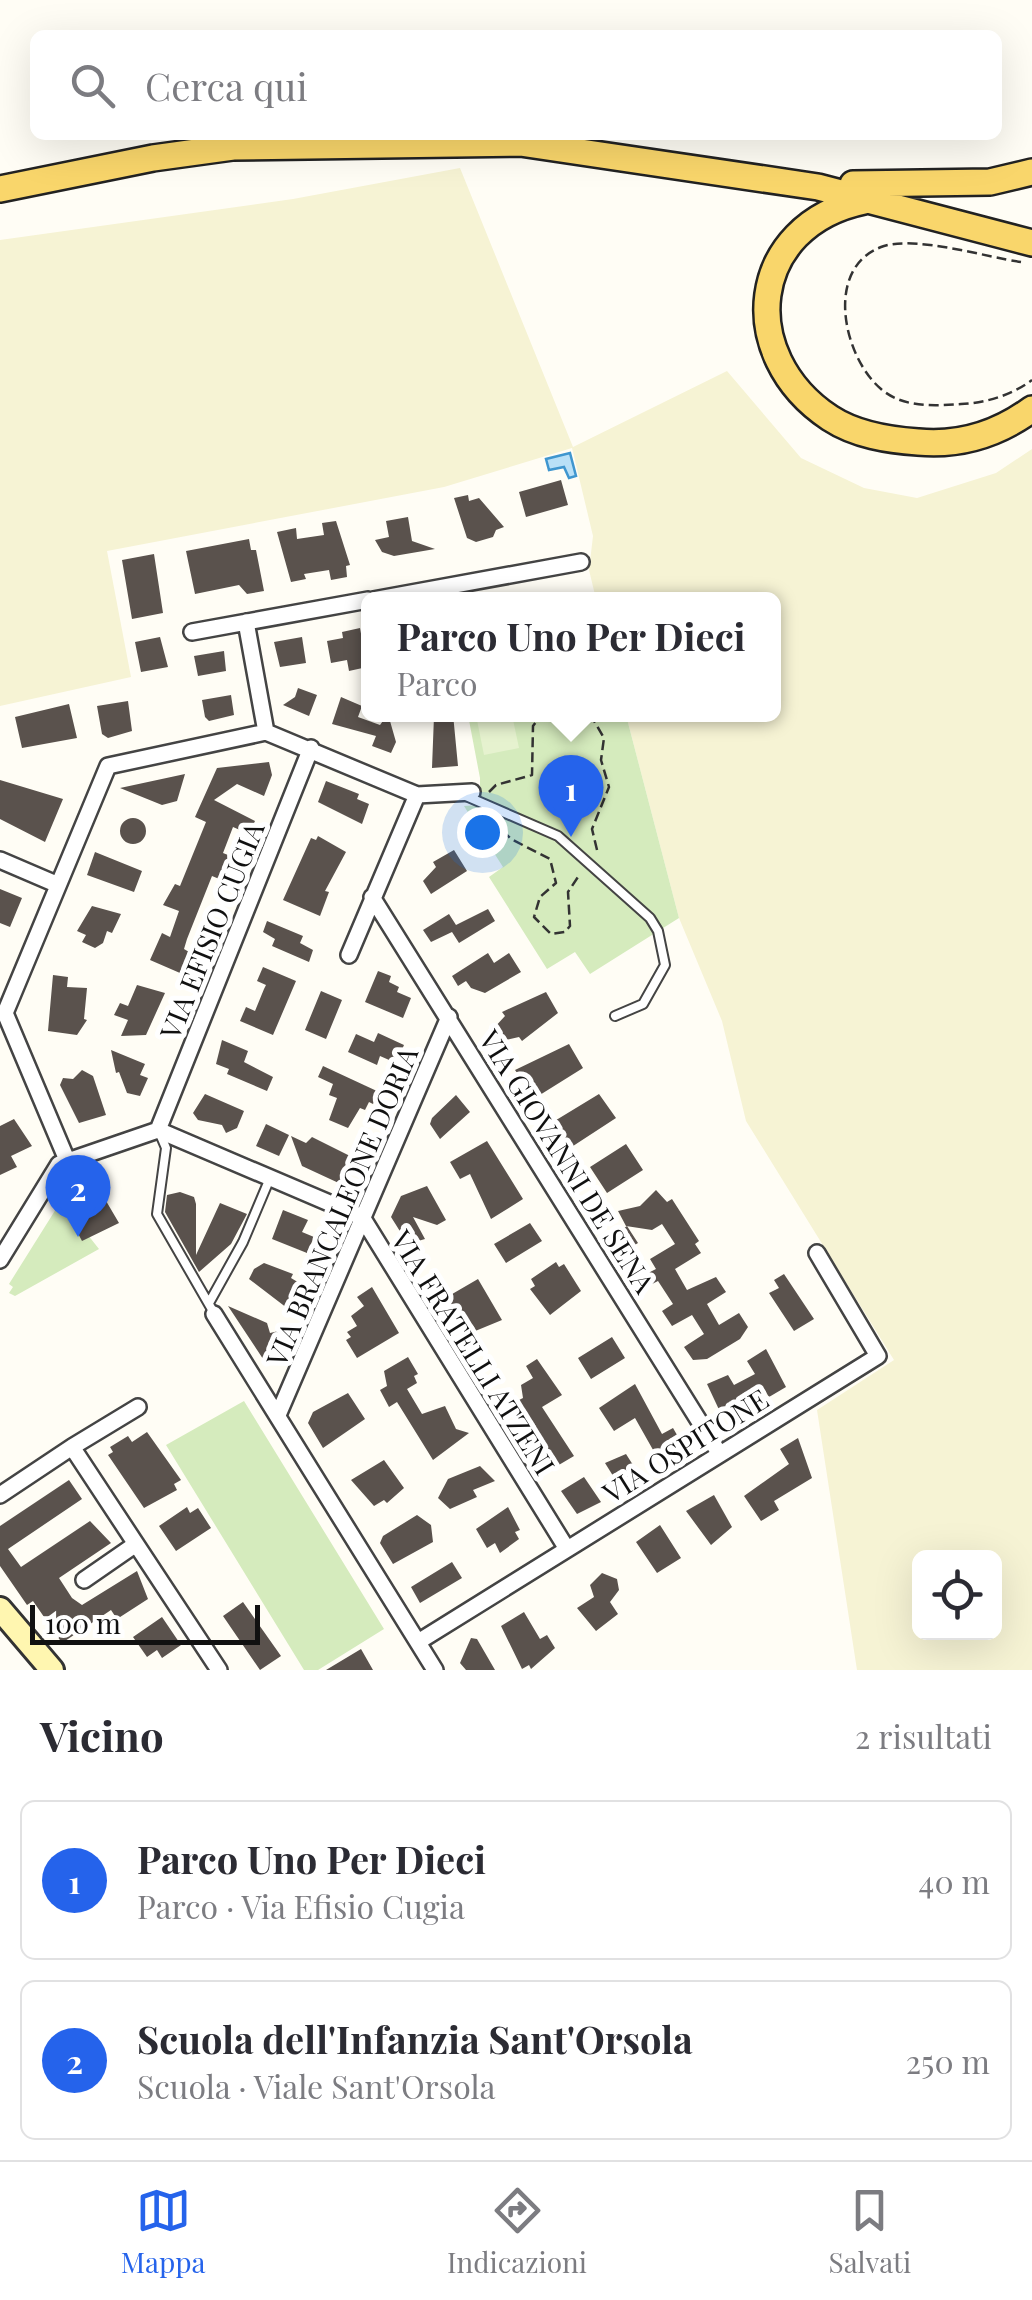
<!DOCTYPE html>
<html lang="it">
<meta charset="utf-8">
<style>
:root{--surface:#fff;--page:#f2f2f3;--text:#2b2b33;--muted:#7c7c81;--line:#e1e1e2;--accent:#2563eb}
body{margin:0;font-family:"Playfair Display",serif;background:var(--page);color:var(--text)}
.controls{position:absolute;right:30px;bottom:30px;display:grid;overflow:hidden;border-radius:15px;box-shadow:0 10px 40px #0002}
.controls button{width:90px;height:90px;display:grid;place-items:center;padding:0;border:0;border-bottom:2px solid var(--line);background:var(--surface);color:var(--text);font:50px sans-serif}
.scale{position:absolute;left:30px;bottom:25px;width:230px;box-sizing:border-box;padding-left:10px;border:5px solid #111;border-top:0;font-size:28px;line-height:35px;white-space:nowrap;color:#111;-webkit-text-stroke:8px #fff;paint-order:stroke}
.you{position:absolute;left:482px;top:832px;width:35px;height:35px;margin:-25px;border:8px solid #fff;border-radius:50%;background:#1a73e8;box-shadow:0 0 0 15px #1a73e833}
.badge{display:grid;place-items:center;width:65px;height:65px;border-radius:50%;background:var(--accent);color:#fff;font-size:32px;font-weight:700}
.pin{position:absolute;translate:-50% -82px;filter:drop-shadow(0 2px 5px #0008)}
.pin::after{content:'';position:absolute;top:52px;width:35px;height:30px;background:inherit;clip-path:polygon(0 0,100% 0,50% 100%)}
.popup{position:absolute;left:361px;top:592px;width:420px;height:130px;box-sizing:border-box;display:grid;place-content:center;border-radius:15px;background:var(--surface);filter:drop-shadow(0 2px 8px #0005);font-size:32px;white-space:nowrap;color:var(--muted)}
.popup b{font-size:38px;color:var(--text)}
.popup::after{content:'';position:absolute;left:50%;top:100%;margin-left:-20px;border:20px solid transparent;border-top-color:var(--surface)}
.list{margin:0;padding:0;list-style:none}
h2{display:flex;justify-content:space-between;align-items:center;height:130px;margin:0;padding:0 40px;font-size:42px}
h2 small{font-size:32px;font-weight:400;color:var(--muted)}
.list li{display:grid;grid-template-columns:65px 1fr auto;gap:30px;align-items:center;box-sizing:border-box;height:160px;margin:0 20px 20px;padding:0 20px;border:2px solid var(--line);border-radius:15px}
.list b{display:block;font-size:38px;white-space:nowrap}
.list p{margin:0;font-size:32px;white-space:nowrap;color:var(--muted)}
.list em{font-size:32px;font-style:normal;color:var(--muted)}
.icon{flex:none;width:55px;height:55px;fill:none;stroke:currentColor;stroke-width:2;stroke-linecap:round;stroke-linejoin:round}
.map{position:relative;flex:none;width:1032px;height:1670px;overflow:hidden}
.search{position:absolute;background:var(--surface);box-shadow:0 10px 40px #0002;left:30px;right:30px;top:30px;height:110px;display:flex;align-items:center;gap:25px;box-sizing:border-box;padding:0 35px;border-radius:15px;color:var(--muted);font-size:38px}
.sheet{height:490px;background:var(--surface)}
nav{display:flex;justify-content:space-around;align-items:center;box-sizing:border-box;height:140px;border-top:2px solid var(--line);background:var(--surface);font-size:28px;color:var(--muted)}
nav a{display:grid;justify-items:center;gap:5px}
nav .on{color:var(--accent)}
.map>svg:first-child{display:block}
.farmland{fill:#f6f3d4;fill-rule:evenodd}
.green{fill:#d5ebbd}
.pitch{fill:#e6f2cf}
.water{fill:#b9e0f7;stroke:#3f96cf;stroke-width:2.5}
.building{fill:#5a524d}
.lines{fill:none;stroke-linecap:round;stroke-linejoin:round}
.lane-casing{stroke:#444;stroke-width:12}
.street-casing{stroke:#444;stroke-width:20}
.secondary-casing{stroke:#333;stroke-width:28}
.primary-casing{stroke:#222;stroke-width:30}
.path{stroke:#333;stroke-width:2.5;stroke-dasharray:10 5;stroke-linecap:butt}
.lane{stroke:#fff;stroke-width:8}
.street{stroke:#fff;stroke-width:15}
.secondary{stroke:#fff6b0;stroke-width:22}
.primary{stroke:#f9d66b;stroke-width:25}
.labels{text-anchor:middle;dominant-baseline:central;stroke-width:10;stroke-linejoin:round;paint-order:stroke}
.street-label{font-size:28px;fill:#111;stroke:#fff}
</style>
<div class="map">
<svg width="1032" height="1670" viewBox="0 0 1032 1670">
<rect width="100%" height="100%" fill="#fffdf5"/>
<path class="farmland" d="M460,168L573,447L727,371L801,458L864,488L917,498L996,473L1032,449V1670H857L817,1410L894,1360L746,1121L722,1021L679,918L626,715L774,714V600L596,599L589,570L593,536L572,448L444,487L107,551L131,677L0,706V240L293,199ZM920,1558H994V1632H920Z"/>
<path class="green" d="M468,715H626L679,918L590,974L575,952L547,969L489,877L503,867L464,806L480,805V778Z
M61,1201L99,1249L15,1296L9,1293L13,1287L9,1284Z
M244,1401L384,1629L318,1670H304L166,1445Z"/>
<path class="pitch" d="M476,715H512L519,748L484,755Z"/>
<path class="water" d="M570,453L576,476L569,478L564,467L549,470L546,459Z"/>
<path class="building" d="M561,480L568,505L526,517L519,492Z
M468,495L469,501L479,498L504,527L496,530L493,537L476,542L467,538L454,498Z
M408,517L412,541L435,549L394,556L382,552L375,540L389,537L386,521Z
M336,521L350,565L346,566L347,577L331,580L329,570L304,574L306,579L291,582L277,532L296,528L297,539L324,535L322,523Z
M249,539L251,550H256L264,591L247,594L239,585L195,594L186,551Z
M154,554L163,613L132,619L122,560Z
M360,628L367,667L349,671L347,660L331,663L327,641L343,638L342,632Z
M160,637L168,667L141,672L135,642Z
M302,637L306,663L280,667L274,642Z
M224,651L226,671L198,676L194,656Z
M298,688L317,695L309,716L283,705L295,697Z
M231,695L234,715L209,721L205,717L202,700Z
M341,697L362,706L358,717L380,725L388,714L396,742L391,753L372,746L376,736L332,724Z
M128,701L132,731L108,738L102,734L97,706Z
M69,704L77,738L22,748L15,717Z
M453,714L458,766L432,768L434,716Z
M269,762L272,775L264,796L237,784L214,800L255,821L249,834L233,827L223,853L238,859L229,883L212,876L187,939L184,949L189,952L180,973L150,960L162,933L170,937L179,911L163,905L175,884L180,886L206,822L195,817L217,768Z
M185,774L177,801L162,805L120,788Z
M0,780L63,799L45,842L0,819Z
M326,781L359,794L357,799L369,804L362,824L318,802Z
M120 831a13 13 0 1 1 26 0a13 13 0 1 1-26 0Z
M318,836L346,852L325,891L329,892L320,916L283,900L311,838L316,840Z
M454,850L467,871L431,894L423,881L436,867L433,862Z
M95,852L142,871L134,892L87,875Z
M0,889L22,898L10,927L0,923Z
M92,906L121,914L112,933L107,931L103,943L95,948L82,942L86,935L77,931Z
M488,909L495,921L459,943L452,932L431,942L423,930L449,914L456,925Z
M267,921L303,936L300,943L313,950L309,962L272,946L275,939L263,932Z
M488,953L494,963L509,953L521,972L485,993L471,988L466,981L458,986L452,976Z
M263,967L296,981L273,1035L240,1021L246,1007L255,1011L264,989L266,985L257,981Z
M378,971L391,976L389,982L399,987L397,992L411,998L403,1018L365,1002Z
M53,975L68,977L67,987L87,988L84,1019L87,1020L77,1035L48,1031Z
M137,985L165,993L146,1035L121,1036L128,1020L114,1015L120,1003L128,1006Z
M321,991L342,1000L326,1039L305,1030Z
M546,992L558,1013L522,1041L519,1037L501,1041L493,1029L505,1016L502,1012Z
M378,1033L404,1045L396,1063L380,1056L377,1065L348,1052L356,1034L374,1042Z
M222,1040L248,1051L244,1062L273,1077L267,1091L227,1074L229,1069L216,1064Z
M569,1044L583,1068L535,1098L515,1070Z
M111,1050L145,1064L140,1075L148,1078L140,1096L127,1093L119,1072L116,1073Z
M323,1066L379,1092L373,1104L369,1102L365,1110L360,1108L348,1128L329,1120L337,1098L329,1095L333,1084L318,1077Z
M82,1070L93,1076L106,1115L79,1123L60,1085L63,1078L73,1079Z
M205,1094L244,1111L237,1128L226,1133L222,1125L198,1120L193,1113Z
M599,1094L616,1118L570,1148L562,1135L555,1139L548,1125Z
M456,1095L470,1112L440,1139L430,1124L432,1118Z
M14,1119L32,1146L11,1156L17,1167L0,1175V1126Z
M266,1124L289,1135L279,1156L256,1146Z
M291,1136L306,1143L312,1137L356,1159L343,1185L302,1166Z
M487,1141L523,1199L491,1219L470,1174L460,1179L450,1162Z
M626,1144L643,1170L607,1193L590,1167Z
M102,1172L108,1184L99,1189L119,1223L82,1241L61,1201L70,1183Z
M427,1186L446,1220L437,1225L413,1217L425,1239L408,1244L391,1217L401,1196Z
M656,1190L667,1202L672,1199L699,1241L695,1244L701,1253L675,1269L687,1290L716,1277L726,1292L707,1304L719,1325L739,1313L748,1327L740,1339L707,1359L693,1360L684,1347L704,1334L692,1315L672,1326L662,1311L673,1304L658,1281L652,1284L646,1274L656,1269L650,1259L675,1244L662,1224L652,1230L626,1226L618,1211L640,1206Z
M180,1192L194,1197L196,1204V1255L220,1203L247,1214L231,1244L199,1272L165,1212L167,1195Z
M283,1210L308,1220L302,1232L314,1237L307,1253L272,1239Z
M530,1223L542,1241L506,1263L494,1244Z
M627,1226L638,1243L628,1249L617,1233Z
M556,1262L559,1267L564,1264L581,1291L550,1315L530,1289L535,1286L531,1279Z
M264,1263L293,1274L291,1278L301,1284L287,1308L249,1279L254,1269Z
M784,1274L814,1319L794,1331L769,1293L779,1288L774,1280Z
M478,1279L502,1320L468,1334L447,1297Z
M372,1287L399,1333L357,1358L346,1340L351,1337L347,1332L357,1326L351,1316L364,1306L357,1297Z
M228,1306L267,1323L270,1333L283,1330L267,1365Z
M612,1337L625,1358L591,1379L578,1358Z
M766,1349L786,1387L769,1397L764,1389L740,1405L742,1408L722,1416L707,1384L728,1375L734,1385L755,1374L747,1361Z
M408,1357L418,1374L414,1376L417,1383L407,1389L422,1414L445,1406L456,1429L469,1433L433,1460L397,1402L389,1407L380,1390L387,1386L384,1371Z
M537,1359L562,1395L542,1407L574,1456L552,1469L543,1455L548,1451L519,1400L523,1398L521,1385L533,1378L526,1366Z
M635,1384L662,1434L673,1428L684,1447L661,1464L635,1418L614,1431L599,1408Z
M348,1393L365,1419L323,1448L308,1423L313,1412Z
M147,1432L181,1480L174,1484L177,1490L144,1508L108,1455L113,1452L110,1447L128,1436L132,1442Z
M798,1438L812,1478L774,1501L779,1510L761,1521L744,1496L789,1464L780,1449Z
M626,1454L640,1476L620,1487L605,1463Z
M384,1460L404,1488L387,1503L384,1500L374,1506L351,1480Z
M480,1466L495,1481L473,1490L477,1497L450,1509L438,1498L448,1479Z
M584,1477L601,1502L577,1514L561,1491Z
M69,1480L82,1499L8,1549L21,1567L90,1521L111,1543L59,1578L72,1598L82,1605L137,1571L148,1599L117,1619L111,1610L62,1643L33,1601L27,1605L0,1566V1526Z
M714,1495L732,1527L711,1545L686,1511Z
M187,1507L190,1513L198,1508L211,1528L176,1551L159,1526Z
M508,1507L520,1530L515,1532L519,1539L500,1553L495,1543L487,1548L476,1529Z
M417,1515L431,1525L433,1542L393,1564L380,1543L383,1536Z
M660,1525L681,1558L657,1573L636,1542Z
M452,1562L462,1578L420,1603L411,1587Z
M602,1573L617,1579L619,1590L610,1602L618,1614L596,1631L577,1608L594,1597L590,1585Z
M243,1602L281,1656L260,1670L223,1616Z
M524,1612L540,1639L547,1635L555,1648L531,1669L529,1665L522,1669L501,1626Z
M162,1617L181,1645L162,1658L157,1650L147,1657L133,1637Z
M471,1638L477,1639L495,1670H466L460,1663Z
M361,1649L373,1670H326Z"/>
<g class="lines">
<g class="lane-casing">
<path id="lane" d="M466,796L558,836L650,918L658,931L665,965L643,1004L615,1016
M160,1134L166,1148L157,1214L214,1313
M209,1303L243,1242L270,1178"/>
</g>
<g class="street-casing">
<path id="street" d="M373,600L581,562
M246,622L266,732
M192,632L368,600
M0,860L56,884
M372,897L719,1453
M349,955L417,795
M158,1130L362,1217L567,1549
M158,1130L311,748
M67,1160L5,1013L108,766L266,732L417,795L472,792
M0,1260L59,1164L158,1130
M214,1314L435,1670
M278,1415L449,1017
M72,1447L138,1407
M0,1495L72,1447L219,1670
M84,1580L136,1544
M418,1642L878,1356L817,1253"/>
</g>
<g class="secondary-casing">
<path id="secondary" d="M0,1609L52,1670"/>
</g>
<g class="primary-casing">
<path id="primary" d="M853,184L990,182L1032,172
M0,189L153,158L233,147L520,143L818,187L1032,243
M864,201C748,225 735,355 830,418C856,435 888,440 918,442C961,446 998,434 1032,409"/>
</g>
<path class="path" d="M1021,262C986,257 917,236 884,246C823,266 843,357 881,389C903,408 934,406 961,404C986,403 1012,395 1032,380
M590,714L604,738L601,760L609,787L592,829L598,854
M489,792L496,785L532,775L533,726L542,714
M492,820L511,839L550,859L556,883L540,897L534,917L551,934L565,932L570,926L568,892L580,874"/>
<use href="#lane" class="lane"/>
<use href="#street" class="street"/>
<use href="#secondary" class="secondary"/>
<use href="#primary" class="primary"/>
</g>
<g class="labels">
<g class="street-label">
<text transform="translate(211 930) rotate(-68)">VIA EFISIO CUGIA</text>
<text transform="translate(568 1161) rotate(58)">VIA GIOVANNI DE SENA</text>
<text transform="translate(341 1206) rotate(-67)">VIA BRANCALEONE DORIA</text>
<text transform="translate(474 1352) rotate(58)">VIA FRATELLI ATZENI</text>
<text transform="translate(685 1445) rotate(-32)">VIA OSPITONE</text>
</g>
</g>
</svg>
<div class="controls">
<button><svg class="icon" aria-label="locate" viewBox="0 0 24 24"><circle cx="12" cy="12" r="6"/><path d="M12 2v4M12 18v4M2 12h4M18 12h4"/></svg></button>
</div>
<div class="scale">100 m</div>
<div class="you"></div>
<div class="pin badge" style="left:571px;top:837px">1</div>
<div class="popup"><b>Parco Uno Per Dieci</b>Parco</div>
<div class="pin badge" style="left:78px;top:1237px">2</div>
<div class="search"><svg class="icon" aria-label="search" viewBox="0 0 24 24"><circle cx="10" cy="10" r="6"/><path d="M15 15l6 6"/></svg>Cerca qui</div>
</div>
<section class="sheet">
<h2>Vicino<small>2 risultati</small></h2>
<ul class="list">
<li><span class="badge">1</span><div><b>Parco Uno Per Dieci</b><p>Parco · Via Efisio Cugia</p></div><em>40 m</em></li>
<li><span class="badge">2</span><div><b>Scuola dell'Infanzia Sant'Orsola</b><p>Scuola · Viale Sant'Orsola</p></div><em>250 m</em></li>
</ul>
</section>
<nav>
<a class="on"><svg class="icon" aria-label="map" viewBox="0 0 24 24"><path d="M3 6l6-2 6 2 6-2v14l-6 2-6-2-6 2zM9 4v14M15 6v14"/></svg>Mappa</a>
<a><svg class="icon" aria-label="directions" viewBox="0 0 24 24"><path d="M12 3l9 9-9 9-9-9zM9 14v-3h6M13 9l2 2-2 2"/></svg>Indicazioni</a>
<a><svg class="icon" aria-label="saved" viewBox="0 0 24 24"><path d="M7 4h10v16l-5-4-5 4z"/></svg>Salvati</a>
</nav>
